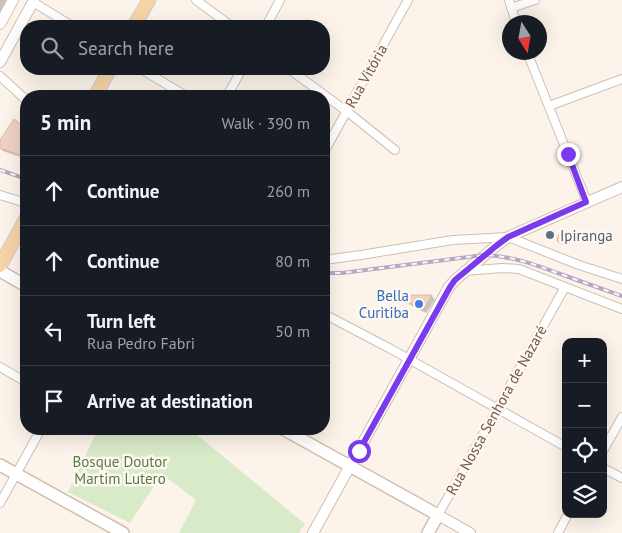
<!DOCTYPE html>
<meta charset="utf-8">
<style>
:root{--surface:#171b24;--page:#20242c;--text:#f1f3f6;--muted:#9ea1a6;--line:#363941}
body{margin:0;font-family:"PT Sans",sans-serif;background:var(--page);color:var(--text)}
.controls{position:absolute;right:15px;bottom:15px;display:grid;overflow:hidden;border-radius:10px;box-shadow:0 5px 20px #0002}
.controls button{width:45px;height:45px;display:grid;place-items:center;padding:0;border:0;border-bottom:1px solid var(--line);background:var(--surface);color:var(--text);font:25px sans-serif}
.compass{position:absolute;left:502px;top:15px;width:45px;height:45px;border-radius:50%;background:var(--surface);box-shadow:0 5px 20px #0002;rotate:169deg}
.stop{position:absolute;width:15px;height:15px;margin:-11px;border:4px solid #7c3aed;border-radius:50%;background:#fff}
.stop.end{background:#7c3aed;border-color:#fff;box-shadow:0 1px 5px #0008}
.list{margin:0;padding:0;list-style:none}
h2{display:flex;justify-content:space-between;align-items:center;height:65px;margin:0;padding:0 20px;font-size:21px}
h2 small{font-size:16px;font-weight:400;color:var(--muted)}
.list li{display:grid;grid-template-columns:32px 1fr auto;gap:15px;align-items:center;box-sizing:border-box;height:70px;padding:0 20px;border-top:1px solid var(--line)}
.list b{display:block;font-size:19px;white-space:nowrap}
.list p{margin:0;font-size:16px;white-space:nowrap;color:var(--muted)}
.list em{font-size:16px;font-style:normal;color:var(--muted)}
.icon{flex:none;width:28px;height:28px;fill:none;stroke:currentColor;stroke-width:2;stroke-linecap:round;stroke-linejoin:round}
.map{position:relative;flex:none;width:622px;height:533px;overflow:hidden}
.search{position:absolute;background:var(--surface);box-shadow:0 5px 20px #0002;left:20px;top:20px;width:310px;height:55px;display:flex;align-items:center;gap:12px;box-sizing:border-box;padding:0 18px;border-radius:20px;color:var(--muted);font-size:19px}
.panel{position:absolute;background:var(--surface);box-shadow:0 5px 20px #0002;left:20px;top:90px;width:310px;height:345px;border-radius:20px}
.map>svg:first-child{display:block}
.green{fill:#d8eac8}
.shadow{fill:#0003}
.building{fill:#f0d2c3;stroke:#e2b8a4}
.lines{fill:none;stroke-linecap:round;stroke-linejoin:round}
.minor-casing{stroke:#d0beb2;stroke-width:10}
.tertiary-casing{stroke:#d0beb2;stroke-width:12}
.secondary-casing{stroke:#d3beb0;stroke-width:14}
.primary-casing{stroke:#d9d1cd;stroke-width:15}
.minor{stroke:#fff;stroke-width:8}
.tertiary{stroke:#fff;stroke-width:10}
.secondary{stroke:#fff;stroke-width:11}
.primary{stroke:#f7d4a6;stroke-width:12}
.rail-casing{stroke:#b7a8c6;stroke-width:4}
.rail{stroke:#fef8f1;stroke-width:2;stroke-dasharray:5.5;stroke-linecap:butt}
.route{stroke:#7c3aed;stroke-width:6}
.service-dot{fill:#5c6f8a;stroke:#fef8f1;stroke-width:2}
.shop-dot{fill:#3f7fe0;stroke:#fef8f1;stroke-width:2}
.labels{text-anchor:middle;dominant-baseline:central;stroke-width:5;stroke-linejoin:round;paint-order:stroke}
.street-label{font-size:15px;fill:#765a4e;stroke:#fef8f1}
.service-label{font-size:15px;fill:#4e5e75;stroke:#fef8f1;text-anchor:start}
.shop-label{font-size:15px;fill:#366cbe;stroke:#fef8f1;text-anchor:end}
.park-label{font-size:15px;fill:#597b46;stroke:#fef8f1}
</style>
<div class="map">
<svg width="622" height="533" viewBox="0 0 622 533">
<rect width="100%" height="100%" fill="#fcf4ea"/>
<path class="green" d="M98,429H190L305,524L299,533H179L196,500L162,474L130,523L68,492Z"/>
<path class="shadow" d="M0,0H11L0,20Z
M14,121L26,130V159L3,151L0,148V143Z
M563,234L565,236L570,246L566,242L562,244L560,242Z
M404,296H432L435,300L426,313L405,302L402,298Z"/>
<path class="building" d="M14,119L26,128V157L0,148V140Z
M563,232L569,244L566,245L564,240L559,243L557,240L559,234Z
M403,295H432L423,310L400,298Z"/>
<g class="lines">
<g class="minor-casing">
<path id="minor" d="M196,0L231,26
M509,0L516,22
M33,2L72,26
M511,8L535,0
M266,26L280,0
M527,52L587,202
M141,69L186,96
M289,69L349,113L395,150
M0,76L26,100
M227,96L242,69
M549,106L622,79
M324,152L408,0
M0,195L26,203
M324,260L361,255L453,240L508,237L579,265L622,279
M464,271L502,268L519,269L622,309
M324,314L389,348L566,447
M0,367L26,382
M603,451L622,417
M603,468L622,478
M0,503L41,429
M438,515L565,287
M558,533L568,514"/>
</g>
<g class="tertiary-casing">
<path id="tertiary" d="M0,24L13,0
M0,62L34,0
M438,515L470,533
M313,533L449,287L455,280L496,246L508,237L622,187"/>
</g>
<g class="secondary-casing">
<path id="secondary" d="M0,271L26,286
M283,429L438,515L428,533
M0,465L123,533"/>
</g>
<g class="primary-casing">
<path id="primary" d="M134,26L149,0
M95,96L110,69
M0,266L26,218"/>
</g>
<use href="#minor" class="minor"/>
<use href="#tertiary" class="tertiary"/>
<use href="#secondary" class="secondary"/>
<use href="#primary" class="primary"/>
<g class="rail-casing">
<path id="rail" d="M0,170L26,179
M324,273H342L484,255C513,256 536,265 563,275C583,282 602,289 622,296"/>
</g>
<use href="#rail" class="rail"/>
</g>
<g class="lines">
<path class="route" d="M359,451L450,287L455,280L496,246L508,237L586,202L568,154"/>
</g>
<circle class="service-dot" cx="550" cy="235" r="5"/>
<circle class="shop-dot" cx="419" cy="304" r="5"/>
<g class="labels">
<g class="street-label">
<text transform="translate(366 76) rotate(-61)">Rua Vitória</text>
<text transform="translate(496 410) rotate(-61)">Rua Nossa Senhora de Nazaré</text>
</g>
<g class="service-label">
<text x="560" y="235">Ipiranga</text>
</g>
<g class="shop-label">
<text x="409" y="295">Bella<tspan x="409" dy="17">Curitiba</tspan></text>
</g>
<g class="park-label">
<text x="120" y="461">Bosque Doutor<tspan x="120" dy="17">Martim Lutero</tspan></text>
</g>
</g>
</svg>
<div class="controls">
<button>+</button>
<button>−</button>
<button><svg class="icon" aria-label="locate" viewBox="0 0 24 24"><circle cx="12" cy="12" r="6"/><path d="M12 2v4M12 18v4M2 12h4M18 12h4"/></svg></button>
<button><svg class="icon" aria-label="layers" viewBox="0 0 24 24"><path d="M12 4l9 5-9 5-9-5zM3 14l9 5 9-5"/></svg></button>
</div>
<svg class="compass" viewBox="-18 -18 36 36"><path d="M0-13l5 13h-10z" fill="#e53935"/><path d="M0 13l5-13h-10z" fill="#9ea1a6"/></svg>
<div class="stop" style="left:359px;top:451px"></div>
<div class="stop end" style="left:568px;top:154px"></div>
<div class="search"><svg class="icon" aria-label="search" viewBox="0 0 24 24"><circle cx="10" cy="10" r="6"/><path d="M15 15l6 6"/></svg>Search here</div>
<section class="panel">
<h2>5 min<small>Walk · 390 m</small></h2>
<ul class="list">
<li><svg class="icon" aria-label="ahead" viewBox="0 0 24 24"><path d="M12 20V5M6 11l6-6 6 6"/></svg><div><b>Continue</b></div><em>260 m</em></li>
<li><svg class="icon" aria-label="ahead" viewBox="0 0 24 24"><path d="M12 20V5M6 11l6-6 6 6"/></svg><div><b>Continue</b></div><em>80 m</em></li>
<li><svg class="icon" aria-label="left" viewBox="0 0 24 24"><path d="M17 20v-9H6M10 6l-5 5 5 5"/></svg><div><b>Turn left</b><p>Rua Pedro Fabri</p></div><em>50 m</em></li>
<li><svg class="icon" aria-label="arrive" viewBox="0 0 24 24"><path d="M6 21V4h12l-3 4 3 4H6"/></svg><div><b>Arrive at destination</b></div></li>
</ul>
</section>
</div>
